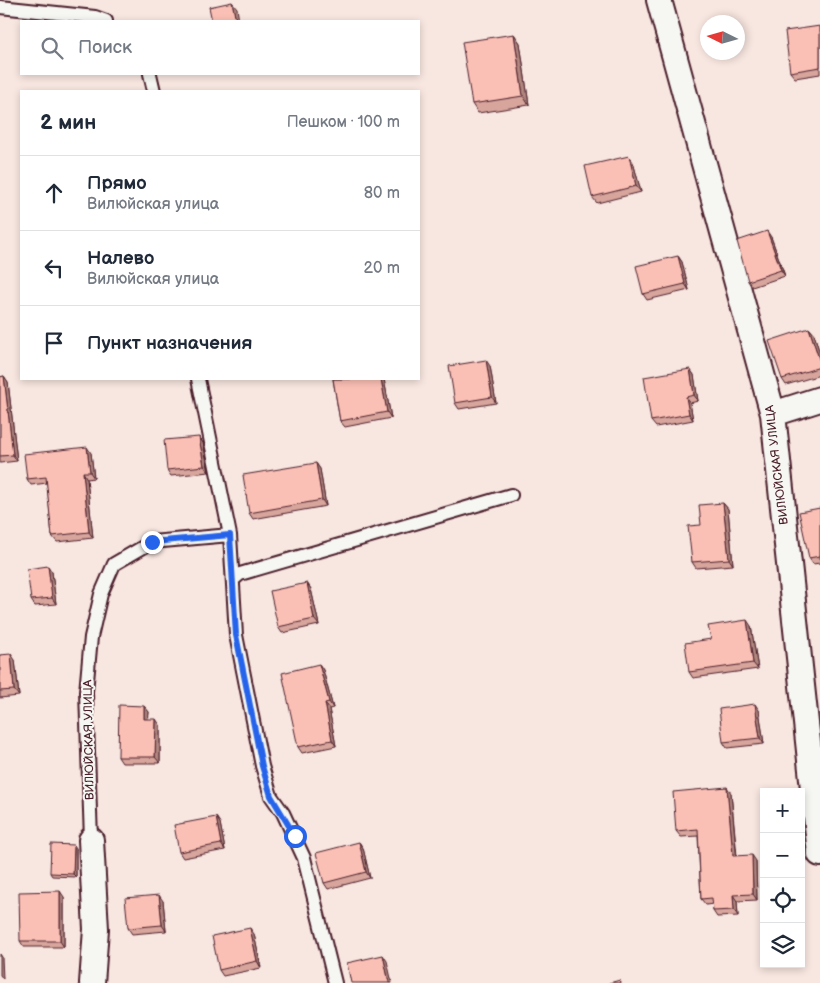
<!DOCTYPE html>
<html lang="ru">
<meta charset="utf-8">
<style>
:root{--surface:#fff;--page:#f2f2f3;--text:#1f2937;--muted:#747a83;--line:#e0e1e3}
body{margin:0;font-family:"Balsamiq Sans",sans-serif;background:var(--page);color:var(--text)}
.controls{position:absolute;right:15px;bottom:15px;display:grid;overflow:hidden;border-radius:0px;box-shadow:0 2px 8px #0003}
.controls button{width:45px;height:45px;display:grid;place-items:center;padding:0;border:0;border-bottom:1px solid var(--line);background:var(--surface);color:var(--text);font:25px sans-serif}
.compass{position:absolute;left:700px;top:15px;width:45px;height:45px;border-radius:50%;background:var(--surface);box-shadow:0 2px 8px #0003;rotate:275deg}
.stop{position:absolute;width:15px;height:15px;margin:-11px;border:4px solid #2563eb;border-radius:50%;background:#fff}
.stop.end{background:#2563eb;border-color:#fff;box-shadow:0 1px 5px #0008}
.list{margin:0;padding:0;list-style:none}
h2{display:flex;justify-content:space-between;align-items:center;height:65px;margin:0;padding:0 20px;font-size:21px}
h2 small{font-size:16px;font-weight:400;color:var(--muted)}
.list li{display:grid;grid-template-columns:32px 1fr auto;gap:15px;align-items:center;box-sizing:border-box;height:75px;padding:0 20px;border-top:1px solid var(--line)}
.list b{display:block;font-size:19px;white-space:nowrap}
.list p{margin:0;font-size:16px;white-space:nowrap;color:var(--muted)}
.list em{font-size:16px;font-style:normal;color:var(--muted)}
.icon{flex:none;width:28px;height:28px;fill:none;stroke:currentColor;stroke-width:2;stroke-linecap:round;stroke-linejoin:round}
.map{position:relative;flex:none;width:820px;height:983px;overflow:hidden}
.search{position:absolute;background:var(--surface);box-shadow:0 2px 8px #0003;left:20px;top:20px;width:400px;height:55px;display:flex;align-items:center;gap:12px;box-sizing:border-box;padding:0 18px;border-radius:0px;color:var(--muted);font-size:19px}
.panel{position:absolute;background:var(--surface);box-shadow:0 2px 8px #0003;left:20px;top:90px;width:400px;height:290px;border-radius:0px}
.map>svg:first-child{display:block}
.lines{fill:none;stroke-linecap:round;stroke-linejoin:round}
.service-casing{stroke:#4a1f2b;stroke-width:16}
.minor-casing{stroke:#4a1f2b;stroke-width:28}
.service{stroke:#f6f6f2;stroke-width:12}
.minor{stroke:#f6f6f2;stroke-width:24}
.wall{fill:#d8a59c;stroke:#4a1f2b}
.shaded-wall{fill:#b0867f;stroke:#4a1f2b}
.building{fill:#fbc0b5;stroke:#4a1f2b}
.route{stroke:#2563eb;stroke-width:6}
.labels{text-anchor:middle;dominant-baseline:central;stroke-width:4;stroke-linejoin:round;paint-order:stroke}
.street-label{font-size:12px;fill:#4a1f2b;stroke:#f6f6f2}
</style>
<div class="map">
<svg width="820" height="983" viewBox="0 0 820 983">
<rect width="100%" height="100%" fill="#f8e6e0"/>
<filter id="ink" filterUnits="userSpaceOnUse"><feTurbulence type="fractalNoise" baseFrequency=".02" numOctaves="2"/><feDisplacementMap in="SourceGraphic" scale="10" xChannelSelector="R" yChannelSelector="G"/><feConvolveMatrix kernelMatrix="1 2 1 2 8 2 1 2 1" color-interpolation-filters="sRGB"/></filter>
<g filter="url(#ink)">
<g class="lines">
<g class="service-casing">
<path id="service" d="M0,7L95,17L106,21
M150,74L154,91
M198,379L230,535L236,635L262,766L271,796L283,813L304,858L335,983
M233,580L240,574L511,495
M91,840L86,692L91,637L101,594L114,564L152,542L230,535"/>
</g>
<g class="minor-casing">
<path id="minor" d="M659,0L773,414L820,854
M773,414L820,399
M91,840L96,929L92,983"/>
</g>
<use href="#service" class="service"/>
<use href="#minor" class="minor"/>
</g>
<path class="wall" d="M820,26V74L795,78L790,72Z
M514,34L520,43L529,105L478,113L472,104Z
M633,162L641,192L597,203L592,197Z
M771,237L785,276L752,287L748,281Z
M678,256L682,262L689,290L647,300L643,294Z
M809,328L814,334L820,354V375L786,385L782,379Z
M490,366L496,403L459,409L455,403Z
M690,369L694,375L698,401L690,403L693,420L656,427L651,421Z
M4,376L8,382L17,461L0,463V377Z
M333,379H384L391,418L345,427L340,421Z
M199,437L203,443L209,472L171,476L167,470Z
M91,453L94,478L87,479L93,538L57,542L52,536L47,483L31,485L27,479Z
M316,463L320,469L326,506L253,519L249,513Z
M723,503L728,509L733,565L696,568L692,562L701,525Z
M820,508V563L813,564L809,558Z
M52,572L56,604L35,606L31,600Z
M307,583L311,589L319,625L282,633L278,627Z
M751,626L758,669L693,678L689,672L711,639Z
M0,655L15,660L19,696L0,698Z
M319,664L323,670L333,708L329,709L336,746L302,753L298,747Z
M144,706L149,712L148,719L160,725V763H122L118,757Z
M759,710L764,744L727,748L723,742Z
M731,793L737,856L756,861L757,900L737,901L738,916L717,917L713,911V904L706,905L701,899L698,836L681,837L676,831Z
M216,817L220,823L225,850L183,858L179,852Z
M359,842L363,848L370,878L328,889L324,883Z
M76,848V877L52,876L50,873Z
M64,897V947H24L20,941Z
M163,901L166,931L132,934L128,928Z
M254,934L261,968L223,976L219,970Z"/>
<path class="shaded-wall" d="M232,2L237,8L239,21H236Z
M514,34L520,43L529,105L523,96Z
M629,156L633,162L641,192L636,186Z
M767,231L771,237L785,276L781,270Z
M678,256L682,262L689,290L685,284Z
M809,328L814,334L820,354V362Z
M486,360L490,366L496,403L492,397Z
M690,369L694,375L698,401L694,395Z
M4,376L8,382L17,461L13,455Z
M381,379H384L391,418L387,412Z
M686,397L690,403L693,420L689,414Z
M199,437L203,443L209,472L204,466Z
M87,447L91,453L94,478L90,472Z
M316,463L320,469L326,506L322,500Z
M83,472L87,479L93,538L89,532Z
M723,503L728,509L733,565L729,559Z
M48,566L52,572L56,604L52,598Z
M307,583L311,589L319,625L314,619Z
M747,620L751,626L758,669L753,663Z
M11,654L15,660L19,696L14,690Z
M319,664L323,670L333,708L329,702Z
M325,703L329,709L336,746L332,740Z
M755,704L759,710L764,744L760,738Z
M144,706L149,712L148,725L144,719Z
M156,719L160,725V763L155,757Z
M727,787L731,793L737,862L733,856Z
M216,817L220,823L225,850L221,844Z
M359,842L363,848L370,878L366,872Z
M74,845L76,848V877L73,874Z
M752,855L756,861L757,900L753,894Z
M60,891L64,897V947L60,941Z
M159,895L163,901L166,931L162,925Z
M733,895L737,901L738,916L734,910Z
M250,928L254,934L261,968L257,961Z
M0,954L2,957L3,979L0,975Z
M383,955L387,961L392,983H389Z"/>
<path class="building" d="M232,2L236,21H212L209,7Z
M820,26V67L790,72L785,31Z
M514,34L523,96L472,104L462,42Z
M629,156L636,186L592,197L585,166Z
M767,231L781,270L748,281L737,241Z
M678,256L685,284L643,294L636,266Z
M809,328L820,362V367L782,379L769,341Z
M486,360L492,397L455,403L449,366Z
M690,369L694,395L686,397L689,414L651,421L644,377Z
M4,376L13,455L0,456V377Z
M333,379H381L387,412L340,421Z
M199,437L204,466L167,470L164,440Z
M87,447L90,472H83L89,532L52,536L46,477L27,479L24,454Z
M316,463L322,500L249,513L243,475Z
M723,503L729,559L692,562L688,526L701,525L699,505Z
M820,508V556L809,558L799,512Z
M48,566L52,598L31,600L27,569Z
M307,583L314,619L278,627L270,591Z
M747,620L753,663L689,672L685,643L711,639L708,626Z
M11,654L14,690L0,691V655Z
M319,664L329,702L325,703L332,740L298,747L282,673Z
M755,704L760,738L723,742L719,709Z
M119,705L144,706V719H156L155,757H118Z
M727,787L733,856L752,855L753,894L733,895L734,910L713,911L712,898L701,899L698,829L676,831L673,792Z
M216,817L221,844L179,852L174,825Z
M359,842L366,872L324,883L316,853Z
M51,844L74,845L73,874L50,873Z
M60,891V941H20L19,892Z
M159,895L162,925L128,928L125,898Z
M250,928L257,961L219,970L212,936Z
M383,955L389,983H351L347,963Z
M620,980L621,983H609Z"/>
</g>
<g class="lines" filter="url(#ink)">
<path class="route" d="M152,542L230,535L236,635L262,766L271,796L295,836"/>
</g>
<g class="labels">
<g class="street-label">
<text transform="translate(777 465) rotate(-97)">ВИЛЮЙСКАЯ УЛИЦА</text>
<text transform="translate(89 740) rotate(-91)">ВИЛЮЙСКАЯ УЛИЦА</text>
</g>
</g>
</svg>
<div class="controls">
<button>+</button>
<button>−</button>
<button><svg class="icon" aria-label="locate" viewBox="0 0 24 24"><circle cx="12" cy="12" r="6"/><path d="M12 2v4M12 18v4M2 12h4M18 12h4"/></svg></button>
<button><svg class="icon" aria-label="layers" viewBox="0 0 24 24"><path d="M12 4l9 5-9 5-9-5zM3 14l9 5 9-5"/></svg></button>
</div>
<svg class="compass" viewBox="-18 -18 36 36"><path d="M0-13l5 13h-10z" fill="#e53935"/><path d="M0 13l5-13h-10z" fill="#747a83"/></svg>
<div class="stop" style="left:295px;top:836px"></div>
<div class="stop end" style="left:152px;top:542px"></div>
<div class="search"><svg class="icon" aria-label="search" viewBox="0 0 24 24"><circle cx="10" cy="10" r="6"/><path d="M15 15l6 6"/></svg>Поиск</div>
<section class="panel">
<h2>2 мин<small>Пешком · 100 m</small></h2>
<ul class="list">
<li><svg class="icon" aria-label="ahead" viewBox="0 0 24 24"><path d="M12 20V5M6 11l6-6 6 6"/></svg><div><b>Прямо</b><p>Вилюйская улица</p></div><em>80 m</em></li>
<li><svg class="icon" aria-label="left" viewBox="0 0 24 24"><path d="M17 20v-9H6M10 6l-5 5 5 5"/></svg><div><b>Налево</b><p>Вилюйская улица</p></div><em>20 m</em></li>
<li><svg class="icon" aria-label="arrive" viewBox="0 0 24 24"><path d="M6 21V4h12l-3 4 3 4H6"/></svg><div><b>Пункт назначения</b></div></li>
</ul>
</section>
</div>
